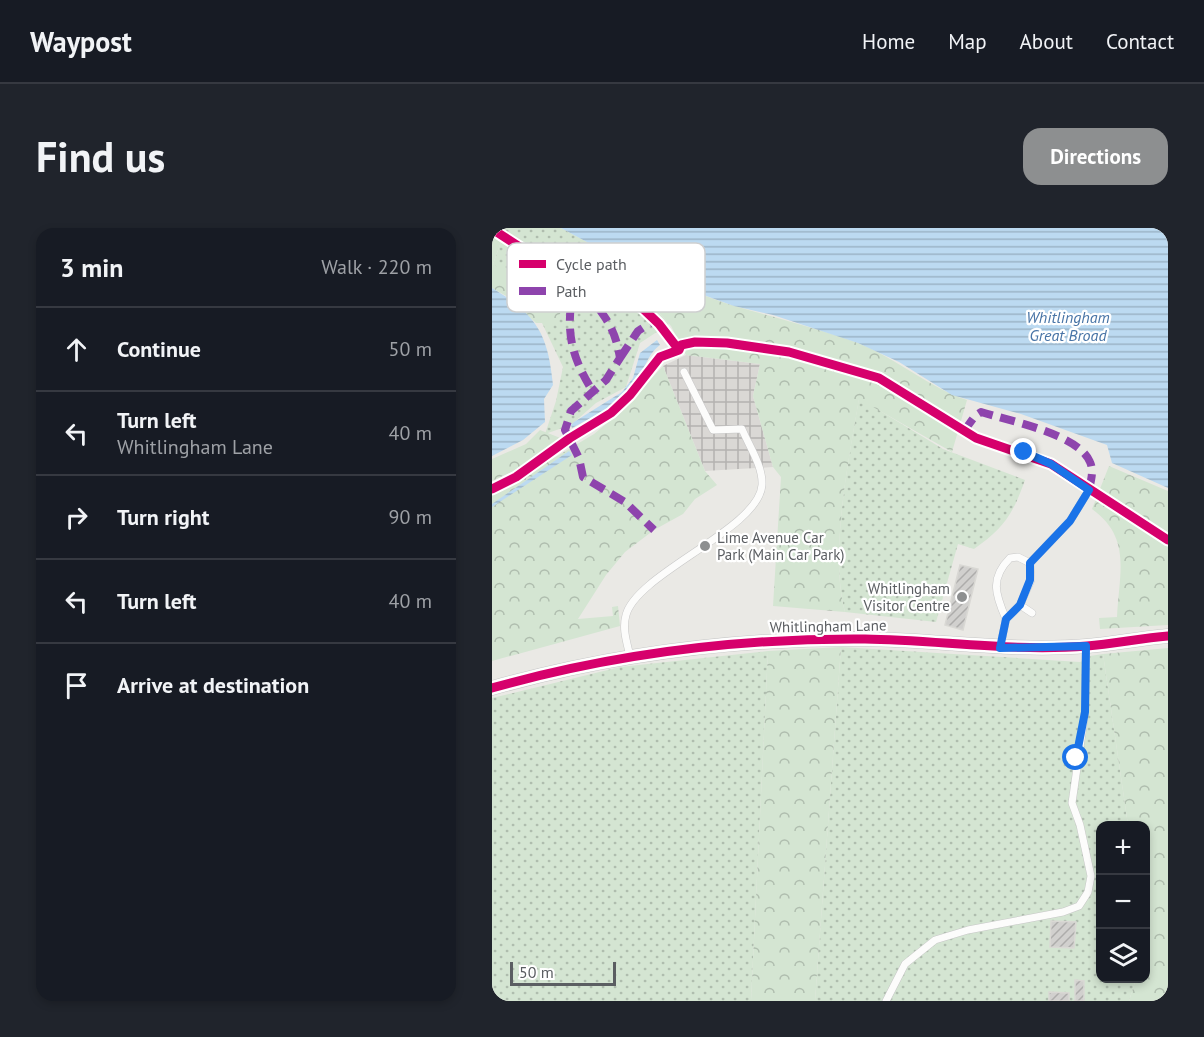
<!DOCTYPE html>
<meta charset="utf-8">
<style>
:root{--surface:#171b24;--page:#20242c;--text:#f1f3f6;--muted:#9ea1a6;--line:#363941;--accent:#8d8f90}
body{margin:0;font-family:"PT Sans",sans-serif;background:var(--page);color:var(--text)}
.controls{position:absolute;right:18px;bottom:18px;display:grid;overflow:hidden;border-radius:12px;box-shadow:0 3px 9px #0003}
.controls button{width:54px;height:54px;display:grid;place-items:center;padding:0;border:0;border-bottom:2px solid var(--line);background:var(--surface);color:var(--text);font:30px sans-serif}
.scale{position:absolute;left:18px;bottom:15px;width:106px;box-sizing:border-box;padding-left:6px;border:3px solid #5b5e62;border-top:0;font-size:16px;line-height:21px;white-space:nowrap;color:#5b5e62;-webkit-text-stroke:4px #fff;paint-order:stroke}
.stop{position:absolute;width:18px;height:18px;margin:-14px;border:4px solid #1a73e8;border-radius:50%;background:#fff}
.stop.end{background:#1a73e8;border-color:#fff;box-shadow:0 2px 6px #0008}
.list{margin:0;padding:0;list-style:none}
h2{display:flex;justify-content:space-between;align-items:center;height:78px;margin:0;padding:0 24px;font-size:26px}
h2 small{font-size:20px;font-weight:400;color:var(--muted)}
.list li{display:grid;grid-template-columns:39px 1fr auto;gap:18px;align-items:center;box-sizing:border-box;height:84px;padding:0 24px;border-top:2px solid var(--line)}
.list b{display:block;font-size:22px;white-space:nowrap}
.list p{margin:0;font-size:20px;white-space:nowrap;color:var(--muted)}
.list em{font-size:20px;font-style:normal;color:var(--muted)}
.icon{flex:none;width:33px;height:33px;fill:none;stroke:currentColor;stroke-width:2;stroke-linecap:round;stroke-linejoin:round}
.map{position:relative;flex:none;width:676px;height:773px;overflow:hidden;border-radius:18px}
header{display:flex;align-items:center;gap:36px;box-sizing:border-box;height:84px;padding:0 30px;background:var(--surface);border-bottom:2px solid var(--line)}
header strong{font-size:28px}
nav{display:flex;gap:33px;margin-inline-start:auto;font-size:21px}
.intro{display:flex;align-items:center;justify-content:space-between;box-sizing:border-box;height:144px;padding:0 36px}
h1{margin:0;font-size:42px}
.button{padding:15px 27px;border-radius:18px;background:var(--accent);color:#fff;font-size:21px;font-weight:700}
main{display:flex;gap:36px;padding:0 36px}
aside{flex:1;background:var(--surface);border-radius:18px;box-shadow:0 3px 9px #0003}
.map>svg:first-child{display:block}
.industrial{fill:url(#industrial-grid)}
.green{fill:url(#green-dots)}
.forest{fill:url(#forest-crowns)}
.water{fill:url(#water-rules)}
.building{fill:url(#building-hatch);stroke:#d9d8d4;stroke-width:1.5}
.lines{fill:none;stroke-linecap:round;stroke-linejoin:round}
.service-casing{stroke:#c7c7c7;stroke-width:8}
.minor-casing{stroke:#c7c7c7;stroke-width:15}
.service{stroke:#fcfcfb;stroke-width:7}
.minor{stroke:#fcfcfb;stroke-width:14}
.quiet{stroke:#8e44ad;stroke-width:8;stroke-dasharray:15 8;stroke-linecap:butt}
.cycleway-casing{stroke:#fff;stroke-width:13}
.cycleway{stroke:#d6006c;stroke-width:9}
.route{stroke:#1a73e8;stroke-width:8}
.poi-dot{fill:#8d8f90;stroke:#fff;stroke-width:2}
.labels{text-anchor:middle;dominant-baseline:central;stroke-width:4.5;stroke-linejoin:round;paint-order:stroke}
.poi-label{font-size:15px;fill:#5b5e62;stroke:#fff;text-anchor:start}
.street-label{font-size:15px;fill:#5b5e62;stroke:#fff}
.water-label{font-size:16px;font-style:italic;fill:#4874a6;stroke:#fff}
.key{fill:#fff;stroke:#cecfd0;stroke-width:1.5}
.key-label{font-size:16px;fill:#5b5e62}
</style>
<header>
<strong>Waypost</strong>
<nav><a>Home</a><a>Map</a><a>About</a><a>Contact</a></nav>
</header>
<div class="intro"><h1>Find us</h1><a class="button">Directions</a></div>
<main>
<aside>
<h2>3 min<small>Walk · 220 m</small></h2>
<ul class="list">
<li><svg class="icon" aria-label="ahead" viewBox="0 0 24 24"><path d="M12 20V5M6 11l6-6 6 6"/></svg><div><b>Continue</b></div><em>50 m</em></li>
<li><svg class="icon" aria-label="left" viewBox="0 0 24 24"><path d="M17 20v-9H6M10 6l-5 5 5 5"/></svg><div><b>Turn left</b><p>Whitlingham Lane</p></div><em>40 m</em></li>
<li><svg class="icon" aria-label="right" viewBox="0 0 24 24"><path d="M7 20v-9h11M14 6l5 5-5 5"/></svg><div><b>Turn right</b></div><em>90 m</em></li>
<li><svg class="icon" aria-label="left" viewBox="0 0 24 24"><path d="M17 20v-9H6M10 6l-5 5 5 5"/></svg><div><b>Turn left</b></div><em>40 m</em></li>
<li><svg class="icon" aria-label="arrive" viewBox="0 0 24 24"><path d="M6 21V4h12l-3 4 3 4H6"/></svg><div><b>Arrive at destination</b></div></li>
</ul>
</aside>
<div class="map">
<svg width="676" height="773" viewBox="0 0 676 773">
<defs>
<pattern id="industrial-grid" width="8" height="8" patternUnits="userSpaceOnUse" patternTransform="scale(1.5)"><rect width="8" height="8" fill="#dad8d5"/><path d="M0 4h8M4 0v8" fill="none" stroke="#b4b2b0"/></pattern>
<pattern id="green-dots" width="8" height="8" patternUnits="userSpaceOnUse" patternTransform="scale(1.5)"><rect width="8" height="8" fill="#d4e5d2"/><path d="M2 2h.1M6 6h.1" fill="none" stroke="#afbdae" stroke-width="1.8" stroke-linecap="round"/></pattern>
<pattern id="forest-crowns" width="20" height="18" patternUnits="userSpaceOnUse" patternTransform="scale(1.5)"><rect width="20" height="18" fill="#d4e5d2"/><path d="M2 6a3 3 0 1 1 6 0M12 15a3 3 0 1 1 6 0" fill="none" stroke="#afbdae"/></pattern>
<pattern id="water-rules" width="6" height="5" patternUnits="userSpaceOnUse" patternTransform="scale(1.5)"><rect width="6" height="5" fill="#bcdaf1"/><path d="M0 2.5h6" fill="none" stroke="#9cb4c7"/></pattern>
<pattern id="building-hatch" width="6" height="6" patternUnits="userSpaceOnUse" patternTransform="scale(1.5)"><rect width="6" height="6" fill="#d1d0ce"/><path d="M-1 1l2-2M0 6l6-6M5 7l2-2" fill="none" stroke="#adacab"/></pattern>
</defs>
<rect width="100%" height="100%" fill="#eae9e5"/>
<path class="industrial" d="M194,127L268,136L261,168L281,239L213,243L171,138Z"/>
<path class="green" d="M14,0H69L153,45L151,67L177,96L148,115L134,159L104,175L79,197L53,206L64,173L71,139L50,95H63L1,36Z
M367,170L451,221L533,252C521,286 512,300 482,321L466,316L444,394L353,384C337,325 357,231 367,170Z
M349,419L588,434L598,428L611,426L636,597L608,598V750L644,751L637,773H323Z
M276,423L259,773H0V470L128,439Z"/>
<path class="forest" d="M0,0H14L1,36L71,80L63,95H44L16,69L0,60Z
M153,45C183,55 213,69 243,78C284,90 326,100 366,115C404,130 436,159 475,172L460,224L367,171C357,231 337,326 353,384L281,378L289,249L281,239L261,168L268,136L194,127L179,98L151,67Z
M171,138L213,243L225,257L203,271L191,286L162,302L133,324L114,347L86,391L121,388L120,379L126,378L128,398L0,433V267L102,206L127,185Z
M48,202L71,211L22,243L0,253V231L34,216Z
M617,238L676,263V397L608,401L607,390L625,389C627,345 640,310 600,281Z
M349,419L323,773H259L276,423Z
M676,420V773H637L644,751L654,750V598L636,597L611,426Z"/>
<path class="water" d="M69,0H676V260L620,235L615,217L529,186L460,167L407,134L366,115L281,87L242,78L156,47Z
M0,60C45,87 56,106 61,157L52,171L53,194L31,212L0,228Z
M165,112L168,117C153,128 152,147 140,161C125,179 100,189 80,200L79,197L82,194L130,164L141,150L148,125Z
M77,223L80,227L0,279V276Z"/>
<path class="building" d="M468,337L486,341L471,402L453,397Z
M559,693L584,694L582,720L558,719Z
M583,752L592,753V773H583Z
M557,764L577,765V773H557Z"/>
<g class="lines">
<g class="service-casing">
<path id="service" d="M0,261L24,249L78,210L119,185L138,167L168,129L187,122L189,117L203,114L235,115L297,124L387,150L484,210L559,236L676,312
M538,335L578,293L597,262
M528,377L540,385
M508,420L514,391L528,377L539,352L538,335L526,329L518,330C498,350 503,366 514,391
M138,428C135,415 130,401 134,387C145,345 267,301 270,257C271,238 257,218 250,201L221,202L192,144
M394,773L413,736L443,712L476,702L571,684L587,678L596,664L599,648L588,597L580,575L593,484L594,418"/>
</g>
<g class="minor-casing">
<path id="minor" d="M0,460C121,426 247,410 373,411C447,412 520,424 595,418C622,416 649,410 676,408"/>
</g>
<use href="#service" class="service"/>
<use href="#minor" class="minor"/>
<path class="quiet" d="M83,55C73,98 77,125 100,162
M94,62C112,90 122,95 128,130L114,152L79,183L73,202L87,230L91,249L133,274L162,302
M128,130L146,103L163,92
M472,203L483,188L489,184C517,193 587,206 598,234C602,243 599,252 597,262"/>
<g class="cycleway-casing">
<path id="cycleway" d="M0,1L94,62L128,66L145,75L167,96L187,122
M0,261L24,249L78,210L119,185L138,167L168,129L187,122L189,117L203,114L235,115L297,124L387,150L484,210L559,236L676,312
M0,460C121,426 247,410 373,411C447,412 520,424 595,418C622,416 649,410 676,408"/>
</g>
<use href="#cycleway" class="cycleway"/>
</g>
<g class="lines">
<path class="route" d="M532,224L559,236L597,262L578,293L538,335V352L528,377L514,391L508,420L594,418L593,484L584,530"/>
</g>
<g class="poi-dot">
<circle cx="213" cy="318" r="6"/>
<circle cx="470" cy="369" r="6"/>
</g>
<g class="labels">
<g class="poi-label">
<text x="225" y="309">Lime Avenue Car<tspan x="225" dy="17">Park (Main Car Park)</tspan></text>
<text x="458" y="360" text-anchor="end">Whitlingham<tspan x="458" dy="17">Visitor Centre</tspan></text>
</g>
<g class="street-label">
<text transform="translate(336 398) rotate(-1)">Whitlingham Lane</text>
</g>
<g class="water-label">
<text x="576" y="89">Whitlingham<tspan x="576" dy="18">Great Broad</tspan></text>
</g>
</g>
<rect x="15" y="15" width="198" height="69" rx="9" class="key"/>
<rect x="27" y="32" width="27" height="8" fill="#d6006c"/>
<rect x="27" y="59" width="27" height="8" fill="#8e44ad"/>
<g class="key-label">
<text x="64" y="42">Cycle path</text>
<text x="64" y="69">Path</text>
</g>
</svg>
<div class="controls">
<button>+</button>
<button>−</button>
<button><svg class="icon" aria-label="layers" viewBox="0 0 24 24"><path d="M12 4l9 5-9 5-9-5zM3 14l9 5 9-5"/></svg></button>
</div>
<div class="scale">50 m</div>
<div class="stop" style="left:584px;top:530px"></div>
<div class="stop end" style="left:532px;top:224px"></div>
</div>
</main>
